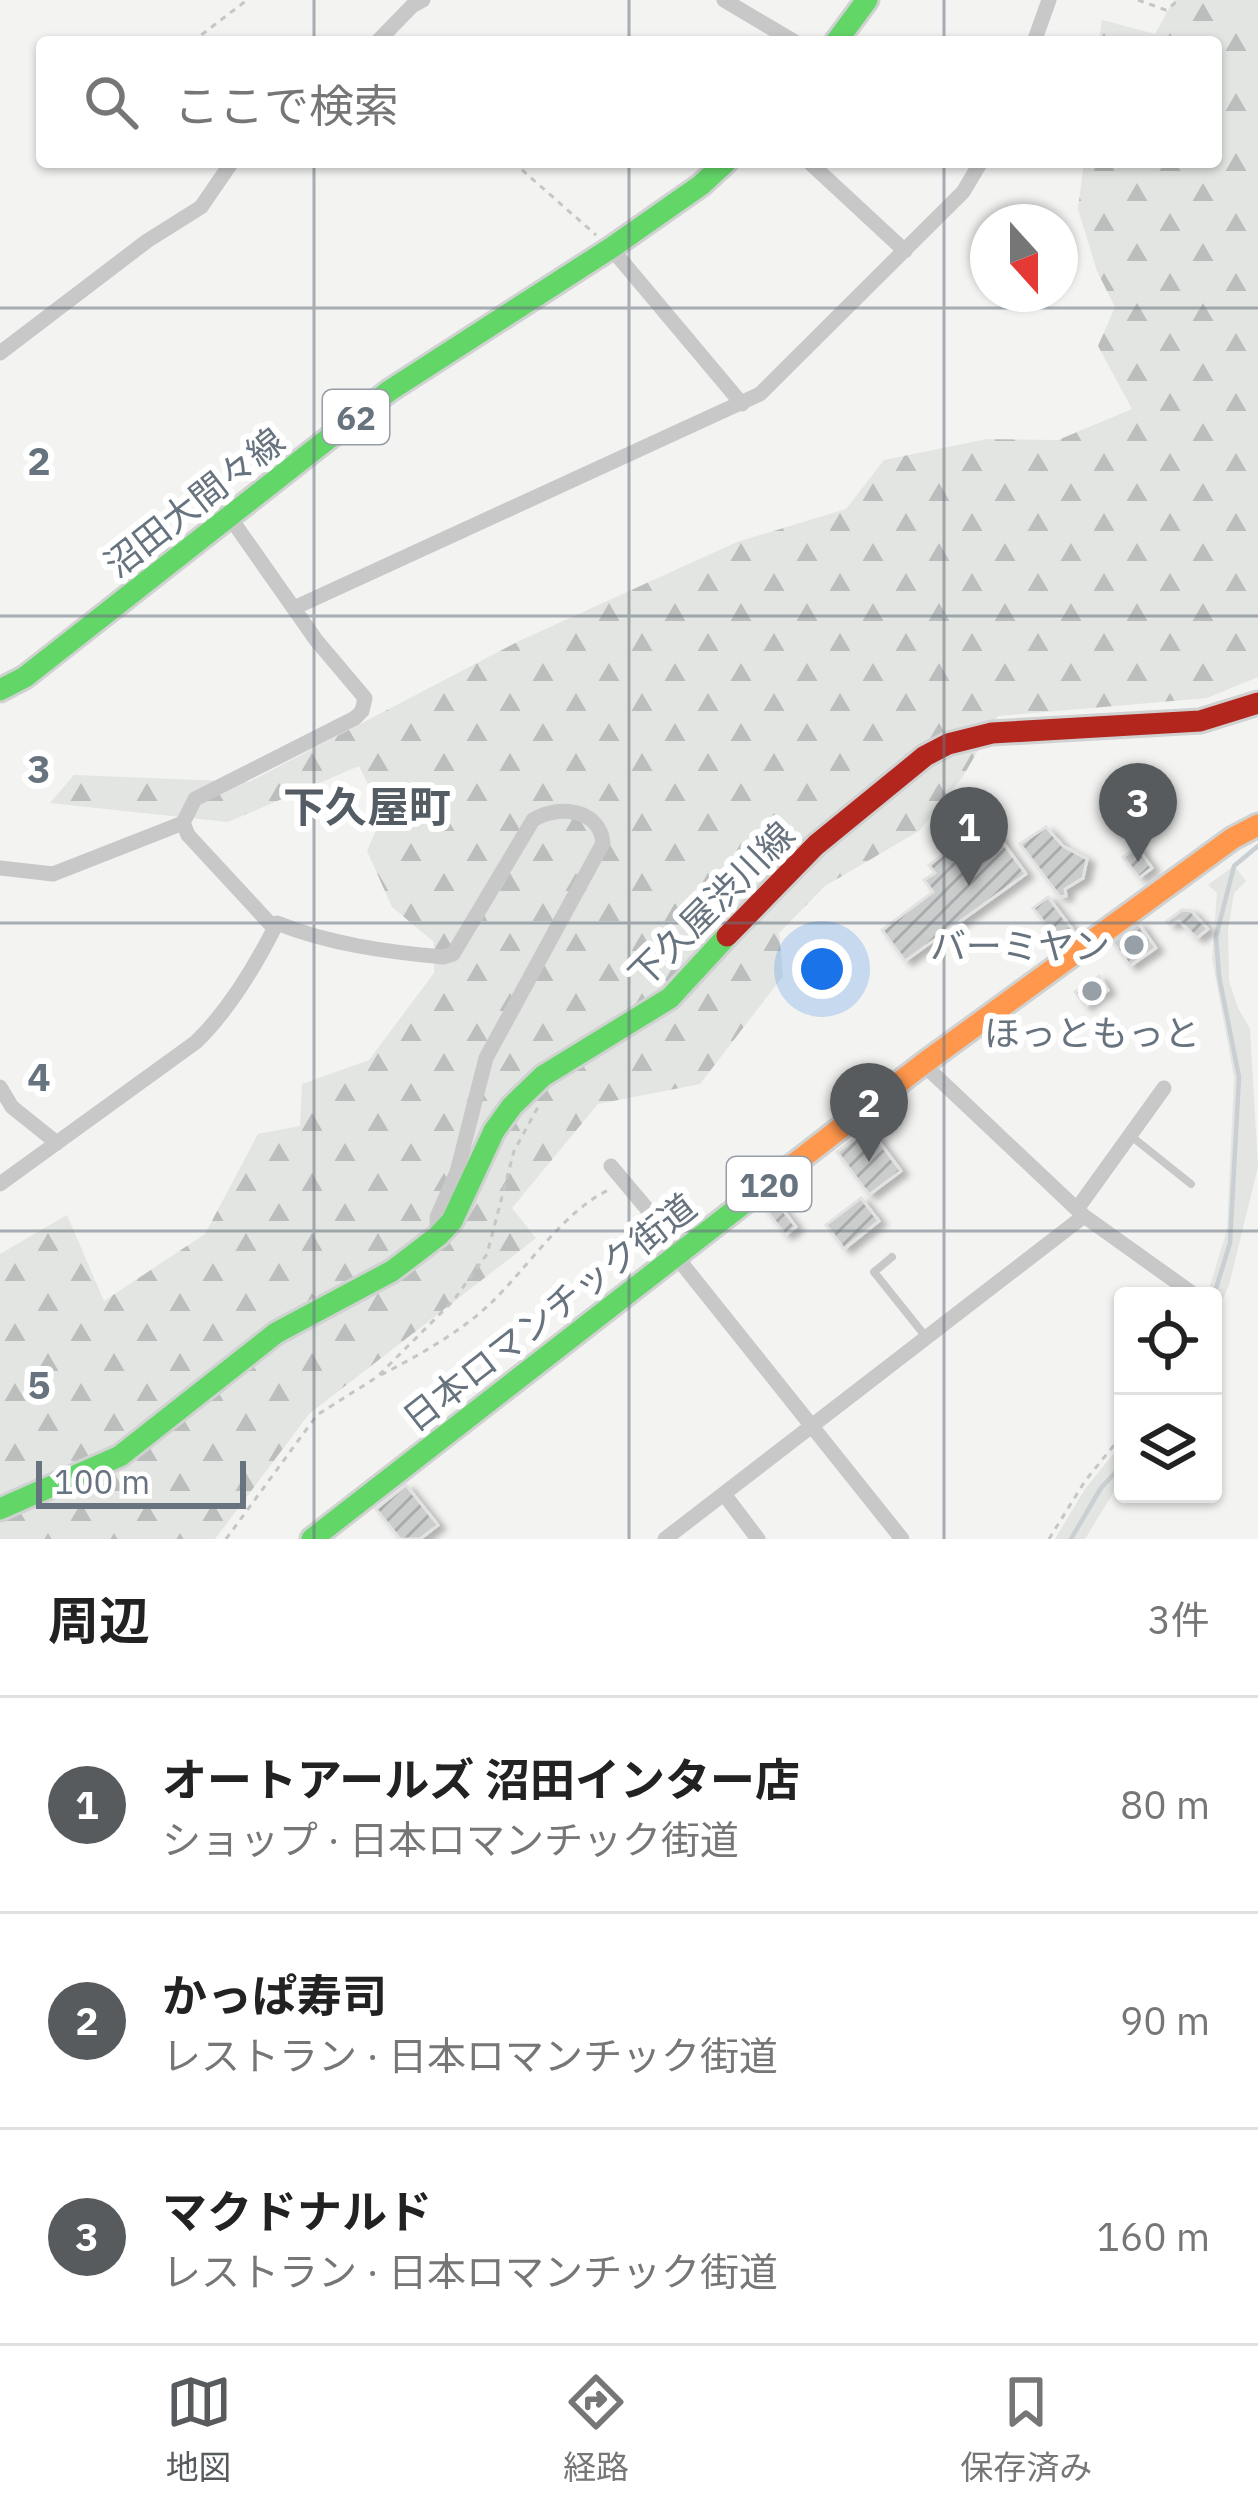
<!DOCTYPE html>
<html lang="ja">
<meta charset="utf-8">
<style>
:root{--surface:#fff;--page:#f6f6f6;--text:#222;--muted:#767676;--line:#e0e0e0;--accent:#575b5e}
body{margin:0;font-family:"IBM Plex Sans","Noto Sans JP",sans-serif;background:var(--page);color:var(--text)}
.controls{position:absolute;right:36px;bottom:36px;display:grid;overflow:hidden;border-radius:12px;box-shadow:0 3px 9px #0004}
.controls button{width:108px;height:108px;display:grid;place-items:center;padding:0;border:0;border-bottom:3px solid var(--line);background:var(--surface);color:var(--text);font:60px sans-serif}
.compass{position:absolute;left:970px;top:204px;width:108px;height:108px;border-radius:50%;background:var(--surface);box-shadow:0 3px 9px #0004;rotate:159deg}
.scale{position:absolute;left:36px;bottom:30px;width:210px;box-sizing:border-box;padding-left:12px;border:6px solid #67737e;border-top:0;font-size:33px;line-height:42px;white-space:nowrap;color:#67737e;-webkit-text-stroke:9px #fff;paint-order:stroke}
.you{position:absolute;left:822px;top:969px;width:42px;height:42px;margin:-30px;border:9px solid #fff;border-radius:50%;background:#1a73e8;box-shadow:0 0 0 18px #1a73e833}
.badge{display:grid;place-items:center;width:78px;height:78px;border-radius:50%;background:var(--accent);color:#fff;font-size:39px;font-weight:700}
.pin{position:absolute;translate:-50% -99px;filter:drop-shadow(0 3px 6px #0008)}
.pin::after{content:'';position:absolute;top:63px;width:42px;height:36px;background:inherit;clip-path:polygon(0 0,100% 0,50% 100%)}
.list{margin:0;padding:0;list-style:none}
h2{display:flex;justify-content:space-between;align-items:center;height:156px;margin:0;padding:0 48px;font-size:51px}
h2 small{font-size:39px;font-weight:400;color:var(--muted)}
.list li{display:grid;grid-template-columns:78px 1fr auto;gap:36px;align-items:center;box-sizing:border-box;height:216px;padding:0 48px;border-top:3px solid var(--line)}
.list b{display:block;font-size:45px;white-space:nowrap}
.list p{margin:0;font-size:39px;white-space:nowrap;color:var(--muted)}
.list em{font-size:39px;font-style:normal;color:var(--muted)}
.icon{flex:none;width:66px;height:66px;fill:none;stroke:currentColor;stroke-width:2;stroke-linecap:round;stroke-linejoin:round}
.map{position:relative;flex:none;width:1258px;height:1539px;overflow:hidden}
.search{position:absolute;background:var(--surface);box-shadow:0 3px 9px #0004;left:36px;right:36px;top:36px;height:132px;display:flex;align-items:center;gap:30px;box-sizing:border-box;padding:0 42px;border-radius:12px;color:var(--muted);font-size:45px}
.sheet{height:804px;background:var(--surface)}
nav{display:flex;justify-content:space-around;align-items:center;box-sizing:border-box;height:168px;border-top:3px solid var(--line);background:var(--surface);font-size:33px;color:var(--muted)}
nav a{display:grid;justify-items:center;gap:6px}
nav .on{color:var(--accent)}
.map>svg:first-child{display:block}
.green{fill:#e2e5e1}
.forest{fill:url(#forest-firs)}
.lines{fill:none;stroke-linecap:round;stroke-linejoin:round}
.stream{stroke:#c9cfd2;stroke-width:4.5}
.building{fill:url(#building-hatch);stroke:#e2e2e2;stroke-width:3;filter:url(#shadow)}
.fast-casing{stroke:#d0d1d1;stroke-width:27}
.slow-casing{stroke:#d0d1d1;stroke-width:27}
.jam-casing{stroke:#d0d1d1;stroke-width:27}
.path{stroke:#c6c6c7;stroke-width:3;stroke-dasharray:6 6;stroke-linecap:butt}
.lane{stroke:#c8c8c9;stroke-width:8}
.street{stroke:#c8c8c9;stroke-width:15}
.fast{stroke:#63d668;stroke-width:21}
.slow{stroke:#ff974d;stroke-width:21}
.jam{stroke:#b3261e;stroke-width:21}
.grid{fill:none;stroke:#67737e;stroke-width:3;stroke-opacity:0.55}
.poi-dot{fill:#98a0a7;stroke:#fff;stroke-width:4.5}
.labels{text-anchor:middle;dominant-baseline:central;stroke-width:12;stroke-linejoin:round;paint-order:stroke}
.shield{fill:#fff;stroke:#959da5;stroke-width:3}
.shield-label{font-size:33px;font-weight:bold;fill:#67737e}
.street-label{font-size:36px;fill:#67737e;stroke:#fff}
.poi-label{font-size:36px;fill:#67737e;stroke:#fff;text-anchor:end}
.quarter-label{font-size:42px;font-weight:bold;fill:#545c64;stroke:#fff}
.grid-label{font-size:39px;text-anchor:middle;font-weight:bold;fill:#67737e;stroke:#fff;stroke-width:12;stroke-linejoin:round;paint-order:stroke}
</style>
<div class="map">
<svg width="1258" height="1539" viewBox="0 0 1258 1539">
<defs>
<pattern id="forest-firs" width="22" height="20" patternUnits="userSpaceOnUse" patternTransform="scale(3)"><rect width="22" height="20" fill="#e2e5e1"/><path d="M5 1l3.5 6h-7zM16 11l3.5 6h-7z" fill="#bbbebc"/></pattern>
<pattern id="building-hatch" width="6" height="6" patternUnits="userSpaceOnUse" patternTransform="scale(3)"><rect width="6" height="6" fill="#cbcccc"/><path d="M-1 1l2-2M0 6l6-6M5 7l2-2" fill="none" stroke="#a9aaab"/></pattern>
<filter id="shadow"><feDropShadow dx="7" dy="4" stdDeviation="3" flood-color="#0004"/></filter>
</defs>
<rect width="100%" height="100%" fill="#f3f3f2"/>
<path class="green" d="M1234,866L1246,881L1234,893L1228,930L1229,981L1238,1008L1250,1029L1258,1167L1229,1285L1213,1320V1296H1207L1227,1230L1234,1077L1212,958L1217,893L1208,885Z
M1123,1442V1477L1085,1539H1055L1085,1489Z"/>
<path class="forest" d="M1174,0H1258V677L1207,698L998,716L962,778L919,831L825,886L779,933L783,976L700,1084L598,1104L512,1208L536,1238L309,1414L215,1539H0V1254L67,1215L104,1301L205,1234L258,1134L300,1126L302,1084L369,1060L434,973V942L392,907L367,851L383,815L359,766L228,822L50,803L74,775L249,782L519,641L737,542L846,509L884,460L987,439L1058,440L1132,409L1098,346L1115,307L1097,271L1078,209L1084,162H1216V42H1099L1102,20L1155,34Z"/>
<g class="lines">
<path class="stream" d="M1213,1298L1230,1243L1239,1077L1219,976L1216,937L1234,866L1258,846
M1071,1539L1101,1488L1123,1464"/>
</g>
<path class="building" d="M988,822L1026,874L905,961L882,930L933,892L924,880L935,873L929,865Z
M1046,827L1063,846L1087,859L1083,878L1065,889L1066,896L1060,897L1020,844Z
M1137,847L1152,868L1139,878L1123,857Z
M1048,897L1073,930L1058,941L1033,908Z
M1182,910L1191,911L1208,929L1197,938L1179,921L1170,925L1167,921Z
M1138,923L1156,948L1130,966L1112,942Z
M1099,976L1108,990L1085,1006L1075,992Z
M869,1128L901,1171L869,1195L837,1152Z
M774,1198L796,1227L785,1235L763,1206Z
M861,1198L879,1221L844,1249L826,1225Z
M406,1485L438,1525L420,1539H400L376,1509Z"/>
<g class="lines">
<g class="fast-casing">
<path id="fast" d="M836,42L867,0
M0,690L25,677L389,391L611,248L701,185L726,162
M0,1509L120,1456L276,1333L392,1271L438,1236L452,1221L494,1131L512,1106L543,1076L670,998L727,936
M312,1539L771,1182"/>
</g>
<g class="slow-casing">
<path id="slow" d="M771,1182L923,1064L1233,838L1258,825"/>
</g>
<g class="jam-casing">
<path id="jam" d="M727,936L816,845L925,756L948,744L992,733L1200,721L1258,703"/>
</g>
<path class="path" d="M1138,0L1166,10L1179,0
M192,42L247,0
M513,162L596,235
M381,1375C419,1355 461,1332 492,1302C526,1269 567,1208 609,1190
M226,1539L317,1415L377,1377L453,1301L487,1254L514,1151L538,1107
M1049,1539L1085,1481L1123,1434"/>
<path class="lane" d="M1131,1136L1191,1184
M892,1257L874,1272L926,1337"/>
<path class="street" d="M724,0L795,42
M377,42L412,6L423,0
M1034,42L1049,0
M809,162L905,251
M611,248L742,404
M0,353L147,241L201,207L232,162
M296,607L760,394L963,192L981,162
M183,823L188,835L274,928
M0,868L53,874L183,823L195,799L355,718L362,711L365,698L316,640L229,516
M923,1064L1084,1216L1196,1296
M0,1087L12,1107L57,1143
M611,1166L674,1241L683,1265L902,1539
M0,1184L196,1042C230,1009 256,965 277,923C329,944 387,952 443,957L453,954L533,820C558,804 600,809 603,843L486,1058L457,1172L437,1217L438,1236
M1077,1209L1164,1088
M724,1494L758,1539
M665,1539L1084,1216"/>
<use href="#fast" class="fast"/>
<use href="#slow" class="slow"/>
<use href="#jam" class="jam"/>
</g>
<path class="grid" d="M314,0V42M629,0V42M944,0V42M314,162V1539M629,162V1539M944,162V1539M0,308H1258M0,616H1258M0,923H1258M0,1231H1258"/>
<g class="poi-dot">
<circle cx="1134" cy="945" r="12"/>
<circle cx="1092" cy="991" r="12"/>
</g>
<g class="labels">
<g class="shield">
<rect x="323" y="390" width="66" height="54" rx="9"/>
<rect x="727" y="1157" width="84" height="54" rx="9"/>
</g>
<g class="shield-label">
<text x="356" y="417">62</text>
<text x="769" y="1184">120</text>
</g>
<g class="street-label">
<text transform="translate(194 502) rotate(-38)">沼田大間々線</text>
<text transform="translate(711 904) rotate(-45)">下久屋渋川線</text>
<text transform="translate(549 1312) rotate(-38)">日本ロマンチック街道</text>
</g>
<g class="poi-label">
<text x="1110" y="945">バーミヤン</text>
<text x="1092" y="1032" text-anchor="middle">ほっともっと</text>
</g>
<g class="quarter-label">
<text x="367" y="806">下久屋町</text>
</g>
</g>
<g class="grid-label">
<text x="39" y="475">2</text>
<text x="39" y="783">3</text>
<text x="39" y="1091">4</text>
<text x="39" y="1399">5</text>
</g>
</svg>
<div class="controls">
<button><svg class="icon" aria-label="locate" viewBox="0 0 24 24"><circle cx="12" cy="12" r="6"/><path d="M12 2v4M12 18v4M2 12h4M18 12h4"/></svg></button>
<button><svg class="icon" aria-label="layers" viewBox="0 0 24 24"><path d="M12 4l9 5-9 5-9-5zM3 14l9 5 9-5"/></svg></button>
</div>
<svg class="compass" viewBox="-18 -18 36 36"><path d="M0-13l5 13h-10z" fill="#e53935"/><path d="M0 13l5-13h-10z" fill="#767676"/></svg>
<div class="scale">100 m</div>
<div class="you"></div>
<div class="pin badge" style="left:969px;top:886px">1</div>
<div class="pin badge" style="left:869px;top:1162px">2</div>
<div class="pin badge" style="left:1138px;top:862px">3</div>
<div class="search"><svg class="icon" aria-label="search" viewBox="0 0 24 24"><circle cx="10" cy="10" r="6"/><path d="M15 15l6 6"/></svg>ここで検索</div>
</div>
<section class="sheet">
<h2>周辺<small>3件</small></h2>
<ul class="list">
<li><span class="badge">1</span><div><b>オートアールズ 沼田インター店</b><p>ショップ · 日本ロマンチック街道</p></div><em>80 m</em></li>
<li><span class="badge">2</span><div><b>かっぱ寿司</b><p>レストラン · 日本ロマンチック街道</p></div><em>90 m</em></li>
<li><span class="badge">3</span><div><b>マクドナルド</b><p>レストラン · 日本ロマンチック街道</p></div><em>160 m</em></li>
</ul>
</section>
<nav>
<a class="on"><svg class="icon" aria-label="map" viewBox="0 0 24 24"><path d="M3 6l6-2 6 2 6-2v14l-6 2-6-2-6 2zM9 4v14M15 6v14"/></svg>地図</a>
<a><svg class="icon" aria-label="directions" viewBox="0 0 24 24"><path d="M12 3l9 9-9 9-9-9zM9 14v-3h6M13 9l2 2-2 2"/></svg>経路</a>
<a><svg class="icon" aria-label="saved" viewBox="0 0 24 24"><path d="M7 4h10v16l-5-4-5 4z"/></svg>保存済み</a>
</nav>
